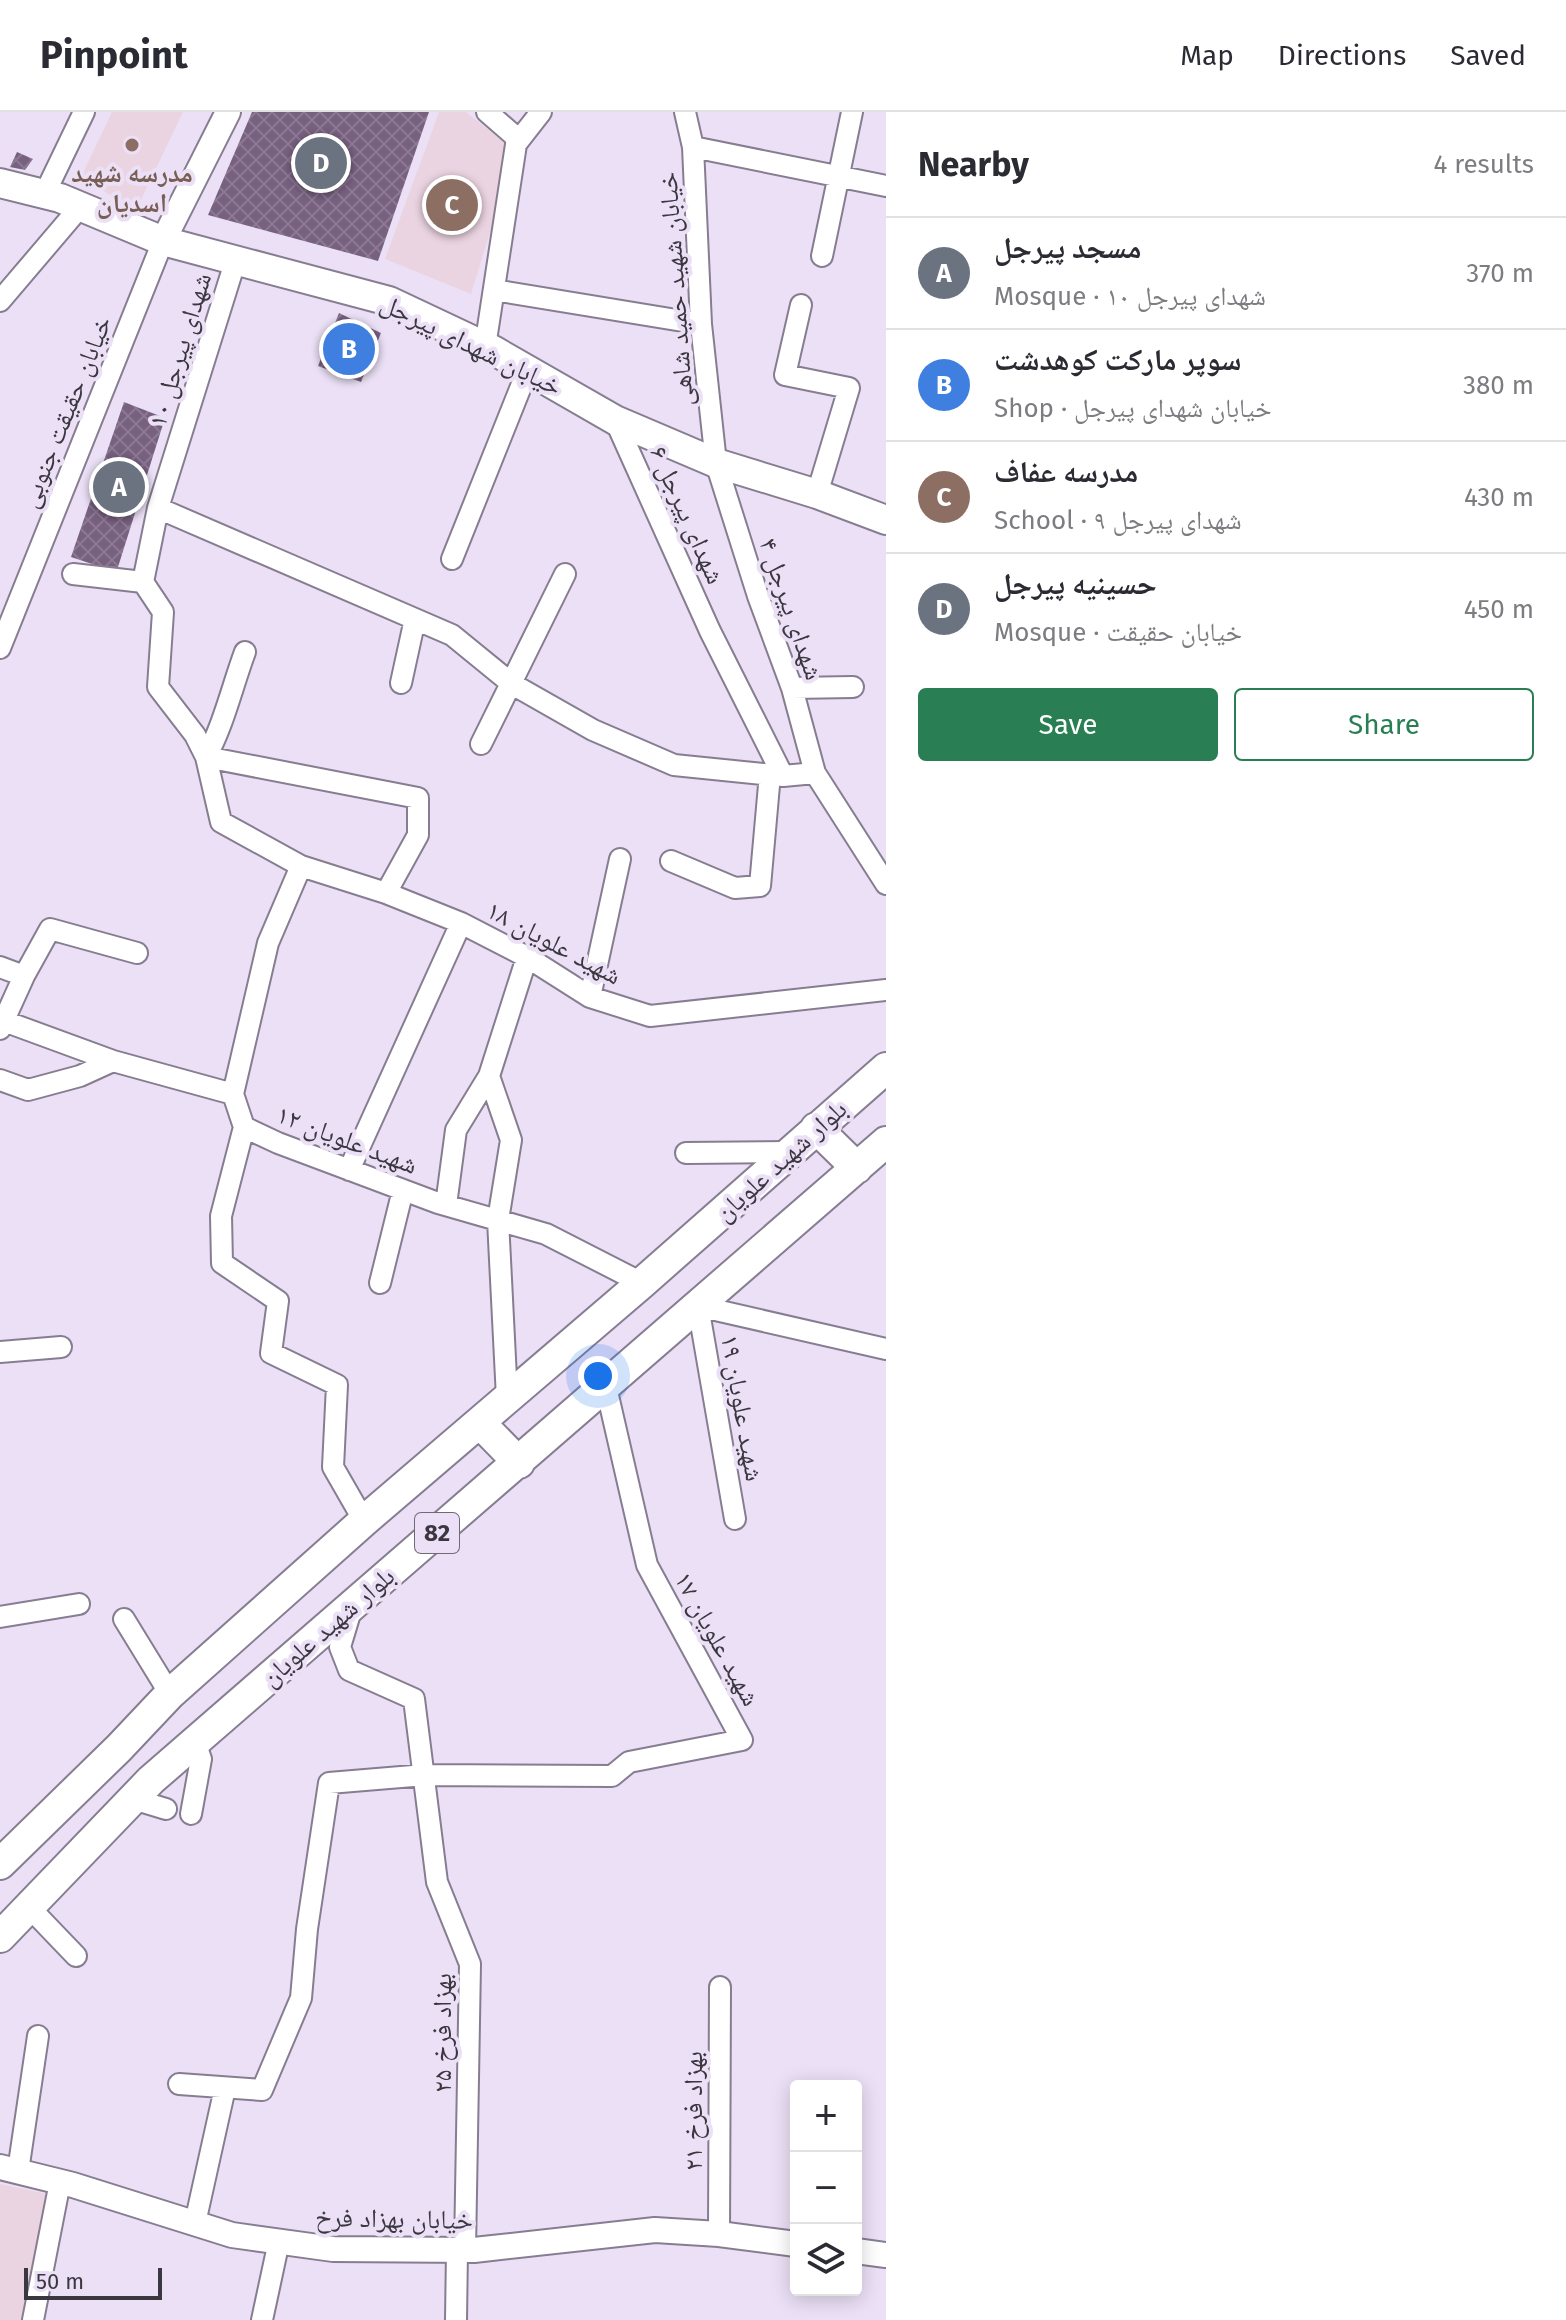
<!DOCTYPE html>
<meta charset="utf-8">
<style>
:root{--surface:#fff;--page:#f7f7f7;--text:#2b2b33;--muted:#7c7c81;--line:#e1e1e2;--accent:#297f53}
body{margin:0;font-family:"Fira Sans","Noto Naskh Arabic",sans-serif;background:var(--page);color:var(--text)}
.controls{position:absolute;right:24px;bottom:24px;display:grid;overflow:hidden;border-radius:8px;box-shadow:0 4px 20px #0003}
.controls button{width:72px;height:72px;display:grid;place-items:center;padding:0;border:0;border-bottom:2px solid var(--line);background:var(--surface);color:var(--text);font:40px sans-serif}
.scale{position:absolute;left:24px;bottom:20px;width:138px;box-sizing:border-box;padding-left:8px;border:4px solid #3b3740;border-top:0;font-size:22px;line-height:28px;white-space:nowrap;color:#3b3740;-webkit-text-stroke:6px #ebe0f6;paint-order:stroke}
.you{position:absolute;left:598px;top:1264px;width:28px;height:28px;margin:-20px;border:6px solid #fff;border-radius:50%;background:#1a73e8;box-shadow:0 0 0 12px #1a73e833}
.badge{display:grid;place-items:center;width:52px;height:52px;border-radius:50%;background:var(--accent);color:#fff;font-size:26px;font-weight:700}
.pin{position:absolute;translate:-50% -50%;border:4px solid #fff;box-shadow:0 2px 8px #0006}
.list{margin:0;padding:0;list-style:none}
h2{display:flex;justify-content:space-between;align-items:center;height:104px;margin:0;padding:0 32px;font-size:34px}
h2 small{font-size:26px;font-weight:400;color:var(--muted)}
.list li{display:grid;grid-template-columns:52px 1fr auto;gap:24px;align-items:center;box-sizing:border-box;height:112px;padding:0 32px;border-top:2px solid var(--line)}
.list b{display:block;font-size:30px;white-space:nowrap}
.list p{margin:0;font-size:26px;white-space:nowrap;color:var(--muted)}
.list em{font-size:26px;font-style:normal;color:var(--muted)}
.actions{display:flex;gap:16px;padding:24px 32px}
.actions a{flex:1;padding:18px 0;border:2px solid var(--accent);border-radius:8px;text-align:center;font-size:28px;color:var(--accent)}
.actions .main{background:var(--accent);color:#fff}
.icon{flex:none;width:44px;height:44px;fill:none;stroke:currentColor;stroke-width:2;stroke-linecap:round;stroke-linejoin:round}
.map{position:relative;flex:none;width:886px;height:2208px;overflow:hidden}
header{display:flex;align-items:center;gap:48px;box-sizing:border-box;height:112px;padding:0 40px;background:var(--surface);border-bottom:2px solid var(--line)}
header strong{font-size:38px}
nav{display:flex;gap:44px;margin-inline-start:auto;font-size:28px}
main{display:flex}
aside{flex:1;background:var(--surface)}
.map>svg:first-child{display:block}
.education{fill:#ebd4e1}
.building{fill:url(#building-cross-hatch)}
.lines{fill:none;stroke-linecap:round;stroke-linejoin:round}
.minor-casing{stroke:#877d91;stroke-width:24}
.tertiary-casing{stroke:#877d91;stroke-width:28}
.secondary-casing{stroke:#877d91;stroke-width:32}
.primary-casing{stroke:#877d91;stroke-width:34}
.minor{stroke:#fff;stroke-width:20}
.tertiary{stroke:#fff;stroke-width:24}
.secondary{stroke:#fff;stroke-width:28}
.primary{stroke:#fff;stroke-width:30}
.education-dot{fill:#8d6e63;stroke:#ebe0f6;stroke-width:3}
.labels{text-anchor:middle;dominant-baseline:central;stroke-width:8;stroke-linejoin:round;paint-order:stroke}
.shield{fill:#ebe0f6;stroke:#706a77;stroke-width:2}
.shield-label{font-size:24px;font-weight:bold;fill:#3b3740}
.education-label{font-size:26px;font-weight:bold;fill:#785e54;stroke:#ebe0f6}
.street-label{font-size:26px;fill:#3b3740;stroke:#ebe0f6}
</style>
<header>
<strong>Pinpoint</strong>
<nav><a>Map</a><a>Directions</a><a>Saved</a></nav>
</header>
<main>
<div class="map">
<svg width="886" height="2208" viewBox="0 0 886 2208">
<defs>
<pattern id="building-cross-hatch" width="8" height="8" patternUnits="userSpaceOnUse" patternTransform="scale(2)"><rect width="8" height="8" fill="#786081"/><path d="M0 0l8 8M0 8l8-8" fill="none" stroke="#8b7992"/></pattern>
</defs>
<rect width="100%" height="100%" fill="#ebe0f6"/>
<path class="education" d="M112,0H183L139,92L118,88L81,65Z
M439,0H466L515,39L471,182L385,147Z
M0,2072L47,2082L22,2208H0Z"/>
<path class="building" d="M252,0H429L378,149L208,103Z
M17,40L33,47L25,58L10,55Z
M339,201L381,221L361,270L318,254Z
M124,290L165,306L118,455L98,454L71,445Z"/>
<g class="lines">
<g class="minor-casing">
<path id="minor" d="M685,0L693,35L701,212L716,351L758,484L792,576L815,661
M516,32L541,0
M693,35L886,74
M44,83L84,0
M822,144L852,0
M494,178L701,212
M0,189L80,95
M801,193L785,263L849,276L817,382
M485,235L517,26L487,0
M615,308L710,519L783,664
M158,396L452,523L512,572L593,618L674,653L783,664L815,661L886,772
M452,447L528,257
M73,462L143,470
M0,536L163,129
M245,540C232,575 224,612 206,645L418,686V723L386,781
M401,571L415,507
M792,576L853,575
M481,632L565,462
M671,749L735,776L760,774L770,662
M301,754L386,781L461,811L527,845L590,885L650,904L886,878
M0,855L24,864
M590,885L620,747
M4,909L113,949L233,982L244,1015L278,1031L438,1091L546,1122L642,1171
M0,917L24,864L50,817L137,841
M0,968L28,978L80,964L113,949
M233,982L268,831L301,754L221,710L206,645L195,623L158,575L163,500L143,470L158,396L236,147
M244,1015L221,1104L222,1151L278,1189L271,1241L337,1273L333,1355L364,1409
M686,1041L791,1040
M349,1058L461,811
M446,1093L456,1018L489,964
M380,1171L403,1078
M0,1240L61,1235
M507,1286L498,1108L511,1028L489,964L527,845
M735,1407L698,1194L886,1237
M352,1495L340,1535L349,1558L414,1587L437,1770L470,1852L465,2138
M0,1505L79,1492
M124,1507L170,1582
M133,1687L166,1697
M191,1702L201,1647L195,1630
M29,1795L76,1844
M179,1972L262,1978L301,1886L307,1817L329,1671L425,1663L612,1664L629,1650L742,1628L647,1453L606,1275
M18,2059L38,1924
M195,2111L225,1976
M719,2122L720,1875
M33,2208L60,2070
M262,2208L279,2129
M456,2208L457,2138"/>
</g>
<g class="tertiary-casing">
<path id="tertiary" d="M163,129L228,0
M0,2055L73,2073L232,2123L333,2137L474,2138L655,2118L719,2122L796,2132
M856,2139L886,2143"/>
</g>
<g class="secondary-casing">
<path id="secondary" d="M0,71L60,86L163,129L389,189L493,238L615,308L716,351L817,382L886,408"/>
</g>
<g class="primary-casing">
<path id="primary" d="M816,1016L857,1056
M480,1311L519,1351
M0,1752L119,1636L170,1582L364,1409L642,1171L886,956
M0,1825L151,1668L886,1030"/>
</g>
<use href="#minor" class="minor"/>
<use href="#tertiary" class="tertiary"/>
<use href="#secondary" class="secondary"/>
<use href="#primary" class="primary"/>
</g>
<circle class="education-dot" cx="132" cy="33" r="8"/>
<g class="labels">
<rect class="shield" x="415" y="1401" width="44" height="40" rx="6"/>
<g class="shield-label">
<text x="437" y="1421">82</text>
</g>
<g class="education-label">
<text x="132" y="61">مدرسه شهید<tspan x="132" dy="30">اسدیان</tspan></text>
</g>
<g class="street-label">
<text transform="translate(676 177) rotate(-94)">خیابان شهید حمید شاهی</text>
<text transform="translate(471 233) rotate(26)">خیابان شهدای پیرجل</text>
<text transform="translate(180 238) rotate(-73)">شهدای پیرجل ۱۰</text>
<text transform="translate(66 300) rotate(-68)">خیابان حقیقت جنوبی</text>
<text transform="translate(687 403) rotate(66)">شهدای پیرجل ۶</text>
<text transform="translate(791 497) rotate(71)">شهدای پیرجل ۴</text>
<text transform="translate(554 831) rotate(28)">شهید علویان ۱۸</text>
<text transform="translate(347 1028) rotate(21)">شهید علویان ۱۲</text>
<text transform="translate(781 1049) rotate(-42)">بلوار شهید علویان</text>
<text transform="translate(742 1296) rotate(80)">شهید علویان ۱۹</text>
<text transform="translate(328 1515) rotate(-41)">بلوار شهید علویان</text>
<text transform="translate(717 1527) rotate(61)">شهید علویان ۱۷</text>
<text transform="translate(442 1921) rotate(-90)">بهزاد فرخ ۲۵</text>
<text transform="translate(693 1999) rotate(-90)">بهزاد فرخ ۲۱</text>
<text transform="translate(394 2107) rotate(1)">خیابان بهزاد فرخ</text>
</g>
</g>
</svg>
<div class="controls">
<button>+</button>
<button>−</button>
<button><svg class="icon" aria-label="layers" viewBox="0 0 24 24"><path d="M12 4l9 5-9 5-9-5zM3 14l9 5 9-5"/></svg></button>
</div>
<div class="scale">50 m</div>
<div class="you"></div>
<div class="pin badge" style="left:119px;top:375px;background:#6b7280">A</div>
<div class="pin badge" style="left:349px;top:237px;background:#3f7fe0">B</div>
<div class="pin badge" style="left:452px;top:93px;background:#8d6e63">C</div>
<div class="pin badge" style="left:321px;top:51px;background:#6b7280">D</div>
</div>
<aside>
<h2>Nearby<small>4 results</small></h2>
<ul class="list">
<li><span class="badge" style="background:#6b7280">A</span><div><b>مسجد پیرجل</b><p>Mosque · شهدای پیرجل ۱۰</p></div><em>370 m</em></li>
<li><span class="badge" style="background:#3f7fe0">B</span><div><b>سوپر مارکت کوهدشت</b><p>Shop · خیابان شهدای پیرجل</p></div><em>380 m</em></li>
<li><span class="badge" style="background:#8d6e63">C</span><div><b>مدرسه عفاف</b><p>School · شهدای پیرجل ۹</p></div><em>430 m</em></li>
<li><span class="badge" style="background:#6b7280">D</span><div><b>حسینیه پیرجل</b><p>Mosque · خیابان حقیقت</p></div><em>450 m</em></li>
</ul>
<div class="actions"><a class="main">Save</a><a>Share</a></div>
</aside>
</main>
